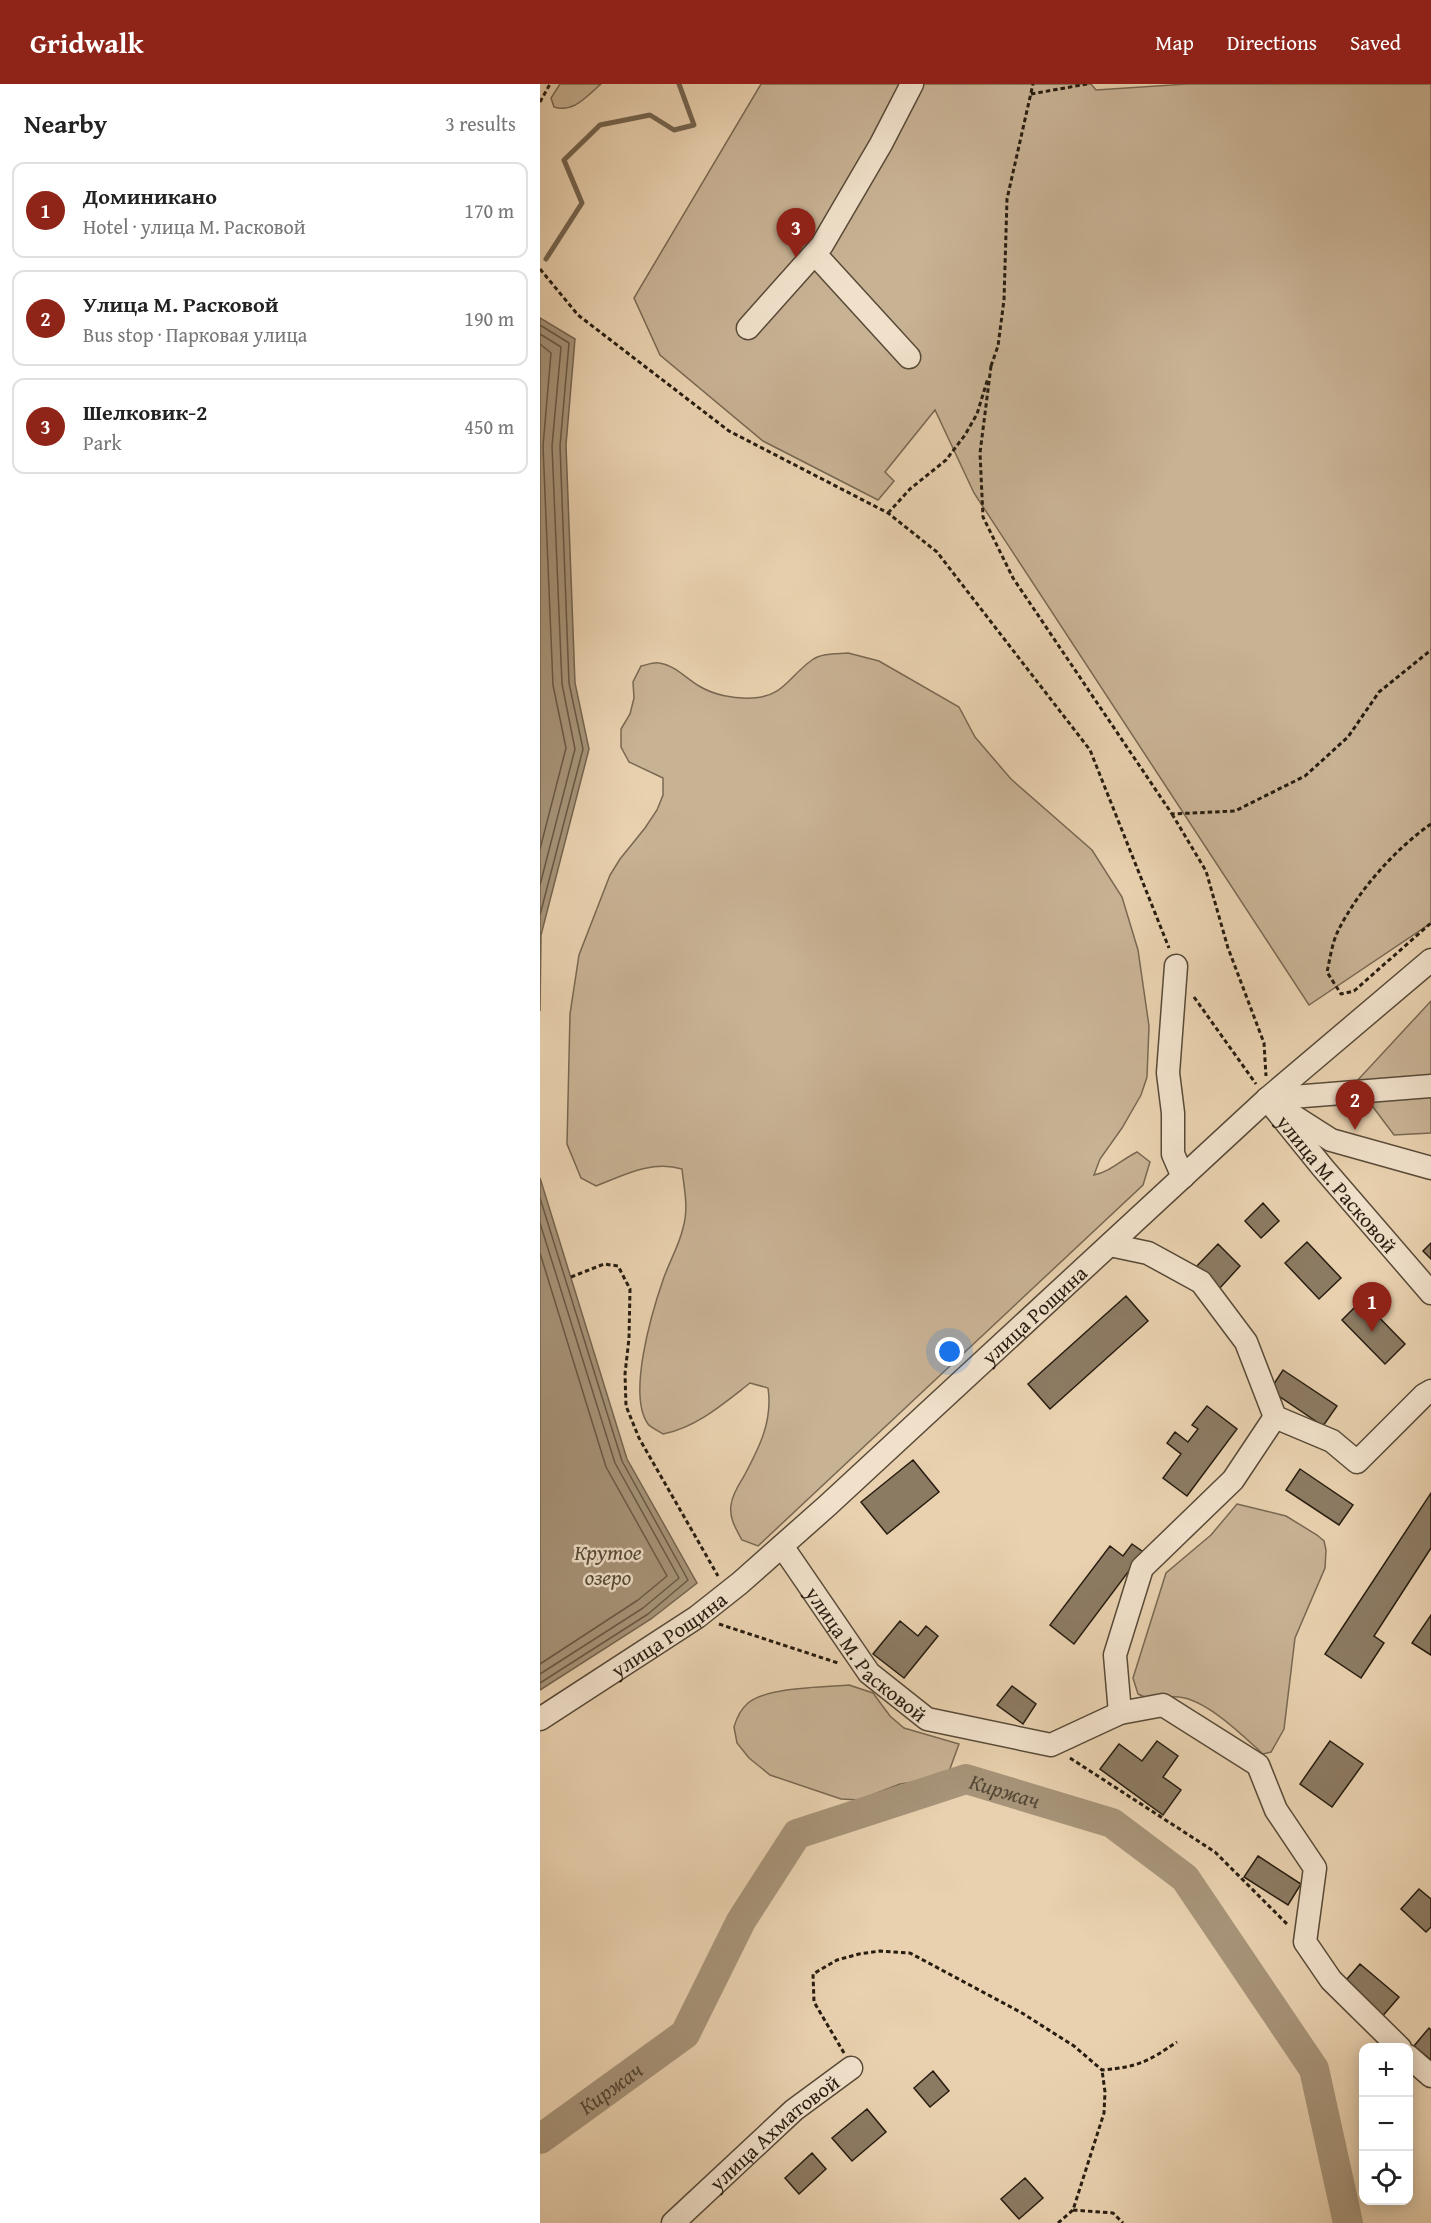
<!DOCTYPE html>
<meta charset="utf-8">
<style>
:root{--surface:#fff;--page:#f6f6f6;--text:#222;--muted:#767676;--line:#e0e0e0;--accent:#8f2418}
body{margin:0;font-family:"Gentium Book Plus",serif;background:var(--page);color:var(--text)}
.controls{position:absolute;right:18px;bottom:18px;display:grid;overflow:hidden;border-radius:12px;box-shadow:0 3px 15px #0003}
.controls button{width:54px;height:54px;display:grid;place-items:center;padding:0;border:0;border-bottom:2px solid var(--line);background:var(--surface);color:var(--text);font:30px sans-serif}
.you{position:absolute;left:410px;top:1268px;width:21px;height:21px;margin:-15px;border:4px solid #fff;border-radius:50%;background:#1a73e8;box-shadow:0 0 0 9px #1a73e833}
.badge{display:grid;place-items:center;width:39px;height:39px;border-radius:50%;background:var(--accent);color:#fff;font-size:20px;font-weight:700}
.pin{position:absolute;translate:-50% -50px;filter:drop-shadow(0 2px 3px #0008)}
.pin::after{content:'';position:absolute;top:32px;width:21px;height:18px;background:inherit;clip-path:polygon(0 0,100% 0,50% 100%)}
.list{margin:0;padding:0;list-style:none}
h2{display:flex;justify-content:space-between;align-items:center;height:78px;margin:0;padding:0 24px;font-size:26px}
h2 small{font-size:20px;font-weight:400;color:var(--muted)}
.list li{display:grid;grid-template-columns:39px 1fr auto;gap:18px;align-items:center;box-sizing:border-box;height:96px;margin:0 12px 12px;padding:0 12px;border:2px solid var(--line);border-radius:12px}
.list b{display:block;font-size:22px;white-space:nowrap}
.list p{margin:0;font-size:20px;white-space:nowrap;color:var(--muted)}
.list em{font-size:20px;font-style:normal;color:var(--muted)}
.icon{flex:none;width:33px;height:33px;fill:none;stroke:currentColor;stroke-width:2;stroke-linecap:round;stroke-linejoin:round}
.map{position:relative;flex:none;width:891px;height:2139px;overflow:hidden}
header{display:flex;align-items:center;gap:36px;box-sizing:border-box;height:84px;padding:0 30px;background:var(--accent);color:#fff}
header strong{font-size:28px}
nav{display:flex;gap:33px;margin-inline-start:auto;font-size:21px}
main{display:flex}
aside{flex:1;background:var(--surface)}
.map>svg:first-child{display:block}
.green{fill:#c8b294;stroke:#786852;stroke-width:1.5}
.water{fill:#a79479;stroke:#74644f;stroke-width:1.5}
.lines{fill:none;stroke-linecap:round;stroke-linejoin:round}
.shore{stroke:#685845;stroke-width:1.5}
.stream{stroke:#74644f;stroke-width:5}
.river{stroke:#a79479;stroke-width:30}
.building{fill:#8c7b63;stroke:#281d11;stroke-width:1.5}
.minor-casing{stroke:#584a38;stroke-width:25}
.path{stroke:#281d11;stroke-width:3;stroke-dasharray:4.5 3;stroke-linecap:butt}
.minor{stroke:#f1e1cb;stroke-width:22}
.labels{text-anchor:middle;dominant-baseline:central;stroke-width:5;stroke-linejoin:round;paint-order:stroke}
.street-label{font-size:21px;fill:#281d11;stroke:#f1e1cb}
.water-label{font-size:22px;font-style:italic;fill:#544735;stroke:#f1e1cb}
</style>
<header>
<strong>Gridwalk</strong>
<nav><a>Map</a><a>Directions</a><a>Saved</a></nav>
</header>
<main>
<aside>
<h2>Nearby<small>3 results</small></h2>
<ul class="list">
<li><span class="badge">1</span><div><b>Доминикано</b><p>Hotel · улица М. Расковой</p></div><em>170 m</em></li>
<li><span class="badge">2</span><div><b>Улица М. Расковой</b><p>Bus stop · Парковая улица</p></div><em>190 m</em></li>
<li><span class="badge">3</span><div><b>Шелковик-2</b><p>Park</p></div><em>450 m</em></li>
</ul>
</aside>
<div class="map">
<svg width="891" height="2139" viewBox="0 0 891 2139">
<rect width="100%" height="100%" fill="#e9d1af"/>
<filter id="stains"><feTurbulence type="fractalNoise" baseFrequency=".00333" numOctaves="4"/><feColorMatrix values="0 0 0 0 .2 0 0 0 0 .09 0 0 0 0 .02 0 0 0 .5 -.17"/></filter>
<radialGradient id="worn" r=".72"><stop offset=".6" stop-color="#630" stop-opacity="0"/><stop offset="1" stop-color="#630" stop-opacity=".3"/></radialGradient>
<path class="green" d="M20,0H61C47,12 34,29 14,23L11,14Z
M221,0H551L556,6L647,0H891V839L769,921L434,409L395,326L345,388L354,397L338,416L223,357L120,271L94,214Z
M308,569L339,577L419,623L435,653L471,695L552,766L582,813L598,866L609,942L607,993L601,1011L582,1044L560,1075L554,1091C570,1088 581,1076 597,1068L610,1078L603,1101L218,1462L202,1456C196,1445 189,1434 191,1421C192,1411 199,1400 204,1392C219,1364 233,1337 228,1304L210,1299C183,1320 157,1343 123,1350C119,1347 111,1344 108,1340C87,1311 112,1228 123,1196C129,1178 139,1162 143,1144C149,1124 144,1104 142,1085C112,1076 84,1091 56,1102L41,1094L27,1060L30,930L39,871L70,791L80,775L105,744L117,726L123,711V694L89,678L81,663V645L90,630L94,614L93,598L101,582C106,581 114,578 119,579C134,581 146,594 159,602C174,611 194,615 212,614C244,613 249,592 272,576C282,569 296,570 308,569Z
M891,917V1049L854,1051L815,999Z
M697,1420L746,1432L777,1451L784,1457L786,1466L785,1484L755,1554L744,1645L731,1668L723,1670C702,1651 667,1616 639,1613C624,1611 611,1618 598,1610L593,1594L626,1489L671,1451Z
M309,1601L333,1609L350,1632L364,1644L419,1660L407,1693L360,1700L319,1716L301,1715L230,1691L209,1674L197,1659L194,1643C196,1636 201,1625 208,1619C228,1603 283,1603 309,1601Z"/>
<path class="water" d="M0,234L35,255L26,361L35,599L49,665L1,851L0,927Z
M0,1094L87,1375L157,1499L111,1535L0,1606Z"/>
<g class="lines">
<path class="shore" d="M0,241L29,259L20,362L29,599L43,665L0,831
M0,250L21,263L12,362L22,600L35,665L0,801
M0,260L11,269L3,362L13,601L26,664L0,765
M0,1114L82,1377L148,1496L108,1530L0,1599
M0,1139L75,1379L139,1494L103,1524L0,1590
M0,1169L66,1383L127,1492L98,1516L0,1580"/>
<path class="stream" d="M6,175L42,119L24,76L60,41L110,31L134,46L154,41L139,0"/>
<path class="river" id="s1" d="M0,2055L145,1950L201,1837L257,1750L426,1695L572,1739L645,1794L774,1985L808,2139"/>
</g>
<path class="building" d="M723,1119L739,1137L721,1154L705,1137Z
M767,1158L801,1194L779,1215L745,1179Z
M891,1159V1175L883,1167Z
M678,1160L700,1182L679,1205L656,1183Z
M586,1212L608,1237L510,1325L488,1300Z
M822,1216L865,1260L845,1280L802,1236Z
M743,1286L797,1322L783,1342L730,1306Z
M667,1322L697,1345L647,1412L623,1394L641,1370L627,1359L635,1348L648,1358L658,1345L652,1341Z
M373,1376L399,1408L347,1450L321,1418Z
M760,1385L813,1421L799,1441L746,1406Z
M891,1409V1464L834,1552L844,1559L821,1594L785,1570Z
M592,1460L609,1472L594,1480L534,1560L510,1541L570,1462L583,1472Z
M891,1531V1571L872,1559Z
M360,1537L378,1552L386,1542L398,1552L364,1594L333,1570Z
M472,1602L496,1620L483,1640L457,1621Z
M617,1657L638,1672L623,1693L641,1706L623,1731L560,1685L579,1660L602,1677Z
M790,1657L823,1680L792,1723L760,1700Z
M718,1772L761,1800L748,1821L704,1793Z
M879,1805L891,1815V1843L886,1848L861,1825Z
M820,1880L859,1913L840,1935L801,1902Z
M889,1944L891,1946V1976L874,1962Z
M393,1987L409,2007L390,2023L374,2004Z
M327,2025L346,2048L312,2077L292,2054Z
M272,2069L286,2085L259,2110L245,2094Z
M485,2094L503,2114L479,2135L461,2115Z"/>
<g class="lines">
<g class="minor-casing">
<g id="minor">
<path d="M275,170L369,273"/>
<path d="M208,244L282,161L341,60L372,0"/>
<path d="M636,882L628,989L633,1029V1070L643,1093"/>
<path id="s2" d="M727,1015L783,1084L891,1209"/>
<path d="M727,1015L891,1002"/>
<path d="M744,1026L791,1056L891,1084"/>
<path d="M570,1161L608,1169L661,1198L706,1258L735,1333L792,1357L817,1378L884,1311L891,1307"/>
<path id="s3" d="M242,1462L329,1589L387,1635L511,1661L580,1629L623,1621L718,1681L736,1726L775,1784L765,1858L791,1896L860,1964"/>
<path d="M580,1629L575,1571L602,1484L693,1396L735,1333"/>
<path id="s4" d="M0,1635L157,1533L200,1499L288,1421L727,1015L891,876"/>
<path d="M868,1972L891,1992"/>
<path id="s5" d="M133,2139L254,2026L311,1984"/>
</g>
</g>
<path class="path" d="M491,10L547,0
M0,18L10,0
M0,185L38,231L189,347L348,429L397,468L550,666L629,864
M451,282L440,369L443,433L473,494L632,730L695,727L765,692L808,653L839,608L891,566
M451,282L458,262L464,216L467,115L493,0
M348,429L370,405L406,376L425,351L437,330L448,294
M632,730L666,787L688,864L724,959L726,992
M891,740C855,765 817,808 798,847C792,859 790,875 787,888L801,910L814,907L891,839
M654,913L716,1000
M31,1193L64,1180L78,1182L90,1205L89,1254L85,1290L86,1322L99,1354L178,1492
M179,1540L298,1579
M530,1674L675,1768L747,1840
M304,1969L274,1918L273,1890L297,1876L319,1870L340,1867L370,1869L482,1929L534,1962L562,1986C598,1983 607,1978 637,1958
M533,2126L573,2129L583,2139
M518,2139L533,2126L564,2029L565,2008L562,1986"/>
<use href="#minor" class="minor"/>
</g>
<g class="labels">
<g class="street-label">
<text stroke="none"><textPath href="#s2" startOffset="110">улица М. Расковой</textPath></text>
<text stroke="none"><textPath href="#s4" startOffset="640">улица Рощина</textPath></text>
<text stroke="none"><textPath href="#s4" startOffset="154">улица Рощина</textPath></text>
<text stroke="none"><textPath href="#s3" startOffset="138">улица М. Расковой</textPath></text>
<text stroke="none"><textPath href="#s5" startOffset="136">улица Ахматовой</textPath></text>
</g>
<g class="water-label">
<text x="68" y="1468">Крутое<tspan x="68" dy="25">озеро</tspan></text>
<text stroke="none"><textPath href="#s1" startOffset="627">Киржач</textPath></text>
<text stroke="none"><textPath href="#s1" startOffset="87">Киржач</textPath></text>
</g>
</g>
<rect width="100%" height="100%" filter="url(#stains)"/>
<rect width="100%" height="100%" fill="url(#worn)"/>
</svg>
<div class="controls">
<button>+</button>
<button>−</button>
<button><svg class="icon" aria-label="locate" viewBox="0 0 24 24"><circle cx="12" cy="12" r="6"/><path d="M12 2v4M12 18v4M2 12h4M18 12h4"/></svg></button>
</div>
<div class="you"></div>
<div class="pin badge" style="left:832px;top:1248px">1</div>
<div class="pin badge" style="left:815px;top:1046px">2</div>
<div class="pin badge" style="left:256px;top:174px">3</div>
</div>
</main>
